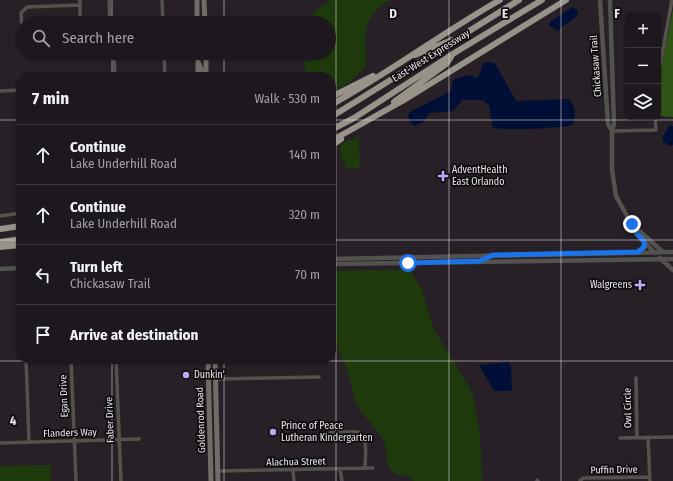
<!DOCTYPE html>
<meta charset="utf-8">
<style>
:root{--surface:#1d181d;--page:#2a252a;--text:#f1f3f6;--muted:#a0a0a4;--line:#3b373b}
body{margin:0;font-family:"Fira Sans Condensed",sans-serif;background:var(--page);color:var(--text)}
.controls{position:absolute;right:12px;top:12px;display:grid;overflow:hidden;border-radius:8px;box-shadow:0 1px 3px #0004}
.controls button{width:36px;height:36px;display:grid;place-items:center;padding:0;border:0;border-bottom:1px solid var(--line);background:var(--surface);color:var(--text);font:20px sans-serif}
.stop{position:absolute;width:12px;height:12px;margin:-9px;border:3px solid #1a73e8;border-radius:50%;background:#fff}
.stop.end{background:#1a73e8;border-color:#fff;box-shadow:0 1px 4px #0008}
.list{margin:0;padding:0;list-style:none}
h2{display:flex;justify-content:space-between;align-items:center;height:52px;margin:0;padding:0 16px;font-size:17px}
h2 small{font-size:13px;font-weight:400;color:var(--muted)}
.list li{display:grid;grid-template-columns:26px 1fr auto;gap:12px;align-items:center;box-sizing:border-box;height:60px;padding:0 16px;border-top:1px solid var(--line)}
.list b{display:block;font-size:15px;white-space:nowrap}
.list p{margin:0;font-size:13px;white-space:nowrap;color:var(--muted)}
.list em{font-size:13px;font-style:normal;color:var(--muted)}
.icon{flex:none;width:22px;height:22px;fill:none;stroke:currentColor;stroke-width:2;stroke-linecap:round;stroke-linejoin:round}
.map{position:relative;flex:none;width:673px;height:481px;overflow:hidden}
.search{position:absolute;background:var(--surface);box-shadow:0 1px 3px #0004;left:16px;top:16px;width:320px;height:44px;display:flex;align-items:center;gap:10px;box-sizing:border-box;padding:0 14px;border-radius:22px;color:var(--muted);font-size:15px}
.panel{position:absolute;background:var(--surface);box-shadow:0 1px 3px #0004;left:16px;top:72px;width:320px;height:292px;border-radius:16px}
.map>svg:first-child{display:block}
.green{fill:#1e390c}
.forest{fill:#2f5415}
.water{fill:#000f35}
.lines{fill:none;stroke-linecap:round;stroke-linejoin:round}
.minor{stroke:#54524e;stroke-width:3.5}
.tertiary{stroke:#54524e;stroke-width:4.5}
.secondary{stroke:#6f6d65;stroke-width:5}
.motorway{stroke:#979388;stroke-width:6}
.route{stroke:#1a73e8;stroke-width:5}
.grid{fill:none;stroke:#ebe6eb;stroke-width:1;stroke-opacity:0.55}
.poi-dot{fill:#bda9f5;stroke:#0e0b0e;stroke-width:1.5}
.labels{text-anchor:middle;dominant-baseline:central;stroke-width:3.5;stroke-linejoin:round;paint-order:stroke}
.street-label{font-size:10px;fill:#ebe6eb;stroke:#0e0b0e}
.poi-label{font-size:10px;fill:#ebe6eb;stroke:#0e0b0e;text-anchor:start}
.grid-label{font-size:13px;text-anchor:middle;font-weight:bold;fill:#ebe6eb;stroke:#0e0b0e;stroke-width:3.5;stroke-linejoin:round;paint-order:stroke}
</style>
<div class="map">
<svg width="673" height="481" viewBox="0 0 673 481">
<rect width="100%" height="100%" fill="#272027"/>
<path class="green" d="M331,0H390C360,17 366,36 366,66L349,83L331,93V77H304L306,53H329V23H309L314,12Z
M359,136L360,167L356,169L346,168L340,152L341,144Z
M366,270H403L411,271L422,290L433,327L472,392L480,432L482,481H413C408,472 396,478 390,469C385,460 388,449 383,440C376,427 364,418 357,405C352,396 352,383 348,373C344,359 335,347 331,333V271Z
M51,465V481H0V466Z"/>
<path class="forest" d="M673,9V117L658,116L662,64Z"/>
<path class="water" d="M573,7L578,11L577,16L557,31L549,25L551,21Z
M488,62L495,63L516,101L568,99C576,104 575,115 574,124C568,129 503,130 493,128L489,105L483,100H462L453,111L429,113L423,122L414,126L410,121L408,116L410,112L451,91L453,80L468,75L478,78L483,64Z
M669,126H673V145L669,146L663,141V136Z
M508,362L511,366L512,391H494L479,365Z"/>
<g class="lines">
<path class="minor" d="M80,0V23
M109,0L110,23
M162,0L163,23
M163,23H183
M23,43L21,13L27,7L80,5
M114,53L115,77
M164,53L165,77
M658,77L672,0
M0,91L21,90
M612,131L656,130L655,117
M0,216L21,213
M26,359L29,442
M71,359L76,481
M116,359L121,481
M636,378L637,438
M216,379L319,377
M323,437L332,432H358C369,437 365,457 365,468
M620,438L673,437
M648,438L650,481
M0,443L139,439
M340,469L342,481
M293,470L294,481
M218,471L373,468
M537,480L538,481
M580,481L583,478L650,477"/>
<path class="tertiary" d="M600,0L608,124L612,131
M610,0L614,124L612,131V170L616,196L637,234L655,253
M634,226L663,252
M660,258L673,270
M331,259L673,252
M331,264L673,259
M0,269L21,268"/>
<path class="secondary" d="M197,0V23
M204,0L205,23
M206,53V77
M198,62L203,74L206,77
M198,77V53
M208,359L211,481
M215,359L218,481"/>
<path class="motorway" d="M415,55L452,40
M331,97L373,76
M394,102L446,64L451,57
M331,105C389,73 442,33 500,0
M331,117L519,0
M331,130L354,118L456,52L542,0
M331,141L404,100L566,0
M331,146L341,139
M0,229L21,226
M0,242L21,239
M0,247L21,245"/>
</g>
<g class="lines">
<path class="route" d="M408,263L480,261L493,255L638,252L644,247V241L637,234L632,224"/>
</g>
<path class="grid" d="M112,0V23M224,0V23M336,0V481M449,0V481M561,0V481M112,53V77M224,53V77M0,120H21M331,120H673M0,240H21M331,240H673M112,359V481M224,359V481M0,361H673"/>
<g class="poi-dot">
<path d="M441 170h4v4h4v4h-4v4h-4v-4h-4v-4h4z"/>
<path d="M638 279h4v4h4v4h-4v4h-4v-4h-4v-4h4z"/>
<circle cx="186" cy="375" r="4"/>
<circle cx="273" cy="432" r="4"/>
</g>
<g class="labels">
<g class="street-label">
<text transform="translate(431 56) rotate(-32)">East-West Expressway</text>
<text transform="translate(596 66) rotate(-94)">Chickasaw Trail</text>
<text transform="translate(64 396) rotate(-92)">Egan Drive</text>
<text transform="translate(628 408) rotate(-91)">Owl Circle</text>
<text transform="translate(110 420) rotate(-92)">Faber Drive</text>
<text transform="translate(201 420) rotate(-92)">Goldenrod Road</text>
<text transform="translate(70 433) rotate(-2)">Flanders Way</text>
<text transform="translate(296 462) rotate(-1)">Alachua Street</text>
<text transform="translate(614 470) rotate(-1)">Puffin Drive</text>
</g>
<g class="poi-label">
<text x="452" y="170">AdventHealth<tspan x="452" dy="12">East Orlando</tspan></text>
<text x="632" y="285" text-anchor="end">Walgreens</text>
<text x="194" y="375">Dunkin'</text>
<text x="281" y="426">Prince of Peace<tspan x="281" dy="12">Lutheran Kindergarten</tspan></text>
</g>
</g>
<g class="grid-label">
<text x="393" y="18">D</text>
<text x="505" y="18">E</text>
<text x="617" y="18">F</text>
<text x="13" y="425">4</text>
</g>
</svg>
<div class="controls">
<button>+</button>
<button>−</button>
<button><svg class="icon" aria-label="layers" viewBox="0 0 24 24"><path d="M12 4l9 5-9 5-9-5zM3 14l9 5 9-5"/></svg></button>
</div>
<div class="stop" style="left:408px;top:263px"></div>
<div class="stop end" style="left:632px;top:224px"></div>
<div class="search"><svg class="icon" aria-label="search" viewBox="0 0 24 24"><circle cx="10" cy="10" r="6"/><path d="M15 15l6 6"/></svg>Search here</div>
<section class="panel">
<h2>7 min<small>Walk · 530 m</small></h2>
<ul class="list">
<li><svg class="icon" aria-label="ahead" viewBox="0 0 24 24"><path d="M12 20V5M6 11l6-6 6 6"/></svg><div><b>Continue</b><p>Lake Underhill Road</p></div><em>140 m</em></li>
<li><svg class="icon" aria-label="ahead" viewBox="0 0 24 24"><path d="M12 20V5M6 11l6-6 6 6"/></svg><div><b>Continue</b><p>Lake Underhill Road</p></div><em>320 m</em></li>
<li><svg class="icon" aria-label="left" viewBox="0 0 24 24"><path d="M17 20v-9H6M10 6l-5 5 5 5"/></svg><div><b>Turn left</b><p>Chickasaw Trail</p></div><em>70 m</em></li>
<li><svg class="icon" aria-label="arrive" viewBox="0 0 24 24"><path d="M6 21V4h12l-3 4 3 4H6"/></svg><div><b>Arrive at destination</b></div></li>
</ul>
</section>
</div>
